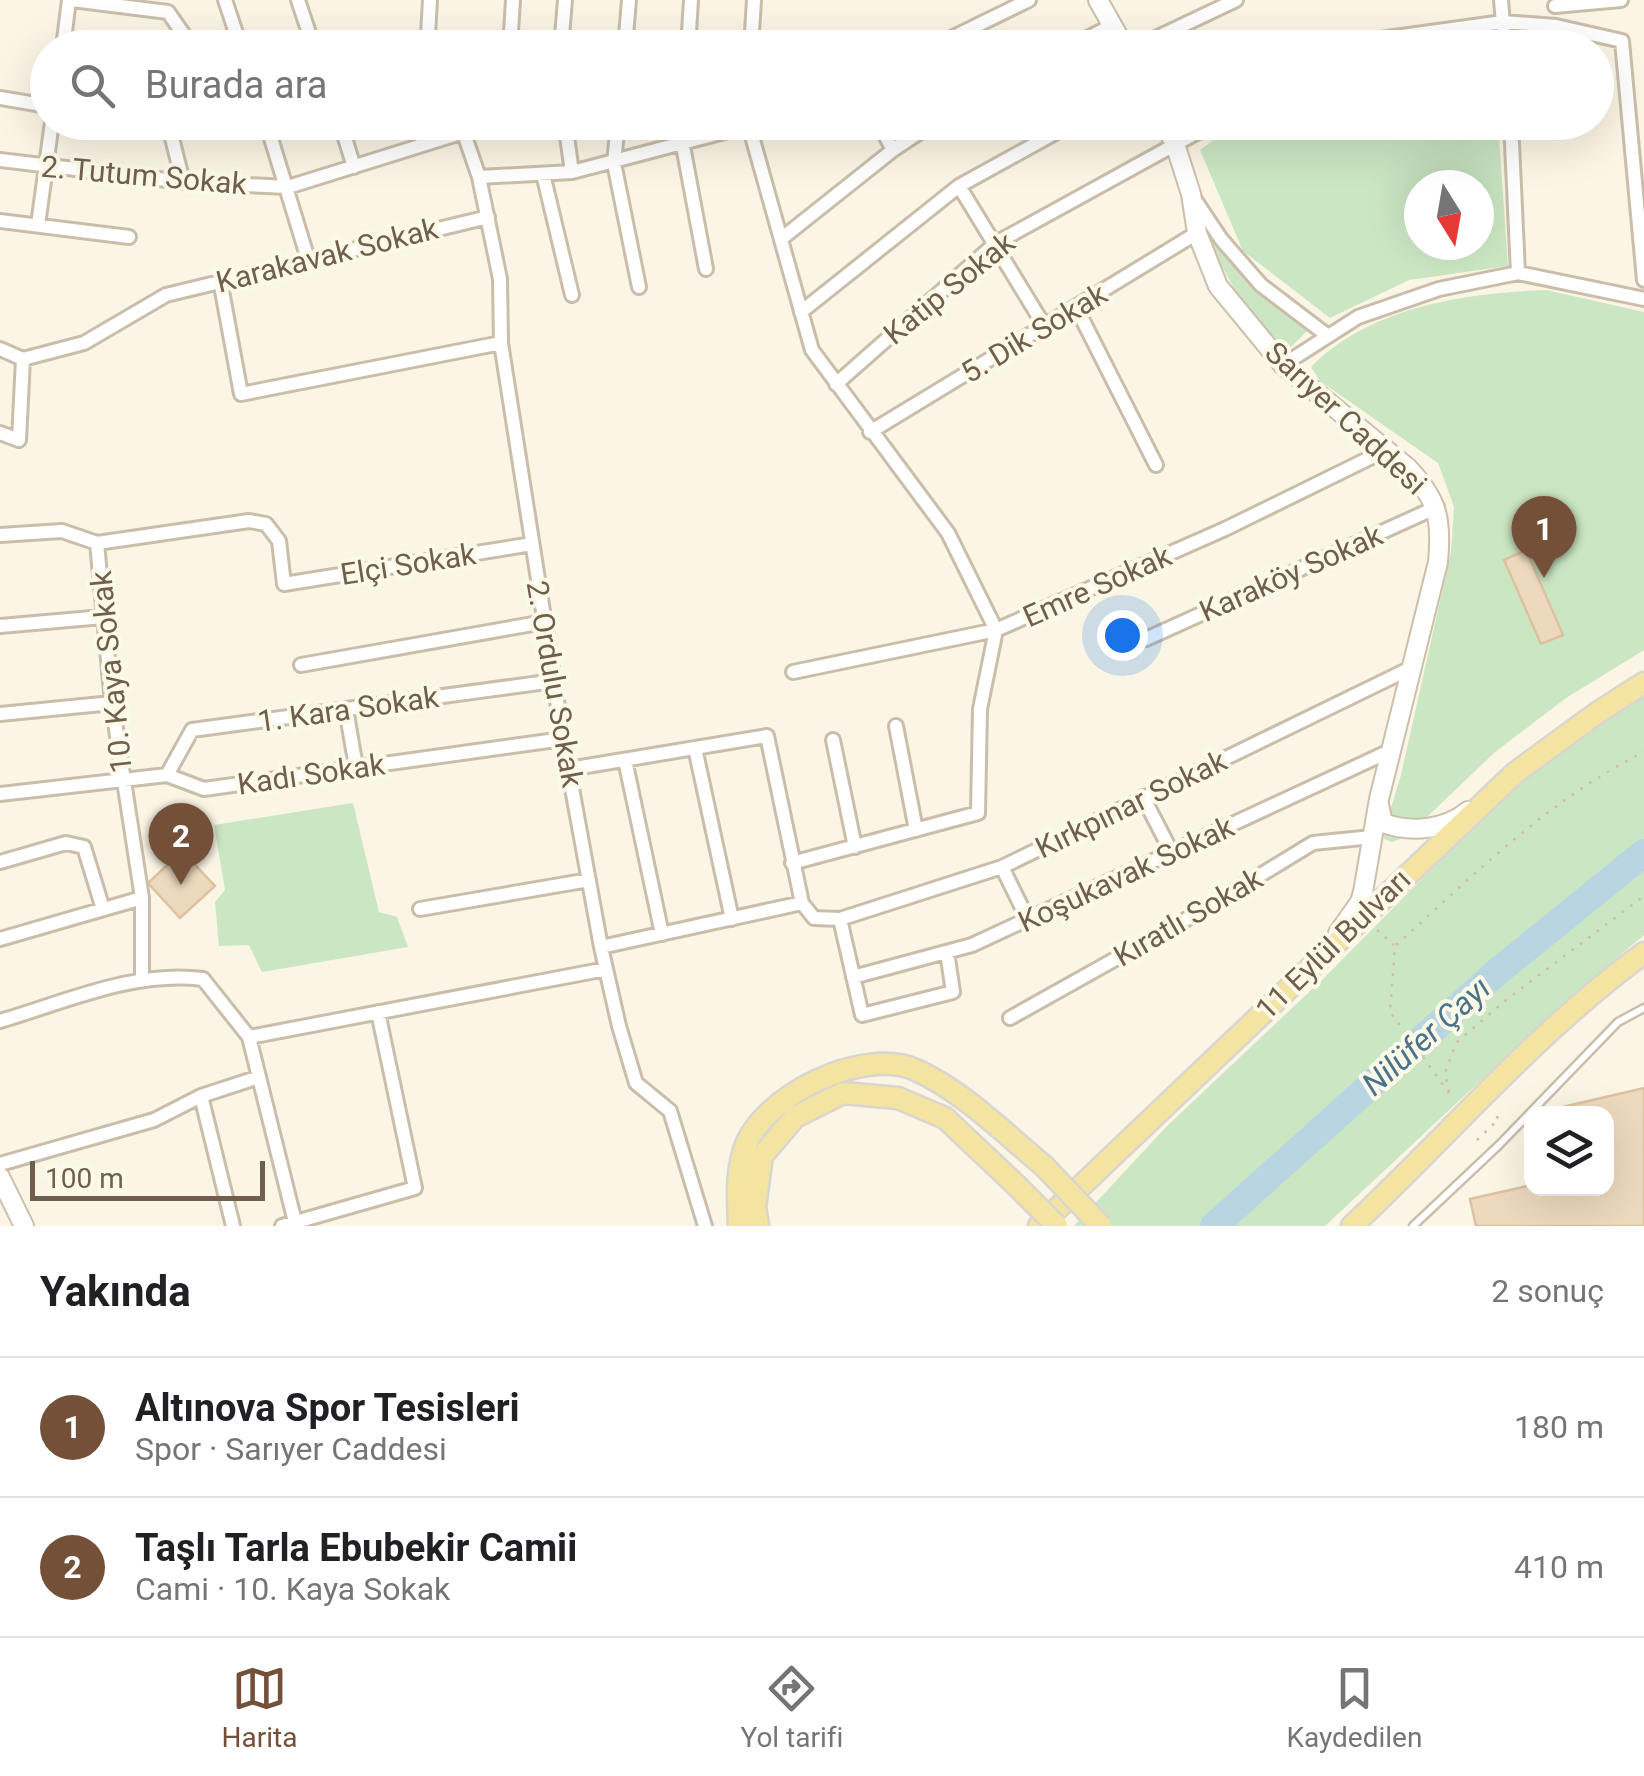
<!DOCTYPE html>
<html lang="tr">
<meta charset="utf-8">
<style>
:root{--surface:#fff;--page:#f2f2f2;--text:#202124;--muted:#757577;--line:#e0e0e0;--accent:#745039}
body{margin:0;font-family:Roboto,sans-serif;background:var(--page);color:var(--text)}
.controls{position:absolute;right:30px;bottom:30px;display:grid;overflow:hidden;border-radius:20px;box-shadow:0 10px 40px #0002}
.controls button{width:90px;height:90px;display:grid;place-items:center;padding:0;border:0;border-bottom:2px solid var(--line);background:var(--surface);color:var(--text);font:50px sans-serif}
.compass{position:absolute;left:1404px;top:170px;width:90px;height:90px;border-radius:50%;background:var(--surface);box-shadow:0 10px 40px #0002;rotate:169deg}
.scale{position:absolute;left:30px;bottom:25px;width:235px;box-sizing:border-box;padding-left:10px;border:5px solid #705f4c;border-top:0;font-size:28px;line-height:35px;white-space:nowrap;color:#705f4c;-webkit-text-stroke:8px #fdf9e9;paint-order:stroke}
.you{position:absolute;left:1122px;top:635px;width:35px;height:35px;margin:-25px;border:8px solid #fff;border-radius:50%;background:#1a73e8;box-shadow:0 0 0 15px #1a73e833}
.badge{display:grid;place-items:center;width:65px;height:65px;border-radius:50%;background:var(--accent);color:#fff;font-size:32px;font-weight:700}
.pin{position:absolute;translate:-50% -82px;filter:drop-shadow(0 2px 5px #0008)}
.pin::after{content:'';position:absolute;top:52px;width:35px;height:30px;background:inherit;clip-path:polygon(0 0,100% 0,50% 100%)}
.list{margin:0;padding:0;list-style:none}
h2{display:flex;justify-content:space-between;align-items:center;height:130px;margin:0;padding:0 40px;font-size:42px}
h2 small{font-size:32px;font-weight:400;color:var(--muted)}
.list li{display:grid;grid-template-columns:65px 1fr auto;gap:30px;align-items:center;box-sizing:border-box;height:140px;padding:0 40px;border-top:2px solid var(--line)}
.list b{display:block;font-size:38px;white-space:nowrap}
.list p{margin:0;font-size:32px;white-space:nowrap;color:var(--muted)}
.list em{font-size:32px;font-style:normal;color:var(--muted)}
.icon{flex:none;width:55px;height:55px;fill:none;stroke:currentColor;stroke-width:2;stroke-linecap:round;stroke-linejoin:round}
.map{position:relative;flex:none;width:1644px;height:1226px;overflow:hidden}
.search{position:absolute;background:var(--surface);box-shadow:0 10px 40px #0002;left:30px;right:30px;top:30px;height:110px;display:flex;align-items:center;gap:25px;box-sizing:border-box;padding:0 35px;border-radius:55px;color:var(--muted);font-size:38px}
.sheet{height:410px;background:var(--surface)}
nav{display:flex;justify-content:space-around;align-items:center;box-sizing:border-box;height:140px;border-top:2px solid var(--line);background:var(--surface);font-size:28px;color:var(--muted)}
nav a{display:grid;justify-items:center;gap:5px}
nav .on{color:var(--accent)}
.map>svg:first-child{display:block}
.green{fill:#cbe6c3;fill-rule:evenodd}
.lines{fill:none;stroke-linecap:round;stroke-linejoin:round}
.river{stroke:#bad5e2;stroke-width:28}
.building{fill:#edd9bd;stroke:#dec29f;stroke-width:2.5}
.lane-casing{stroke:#cabeab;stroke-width:11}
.street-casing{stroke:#cabeab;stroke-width:18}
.secondary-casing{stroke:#cdbfaa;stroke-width:22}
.primary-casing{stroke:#dad5d0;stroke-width:25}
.path{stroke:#d2bda1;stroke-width:2.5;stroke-dasharray:2.5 8;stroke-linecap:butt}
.lane{stroke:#fff;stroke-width:6}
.street{stroke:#fff;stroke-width:12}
.secondary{stroke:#fff;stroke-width:18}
.primary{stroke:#f4e4a1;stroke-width:20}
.primary-bridge-casing{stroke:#dad5d0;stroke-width:25;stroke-linecap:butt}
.primary-bridge{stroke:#f4e4a1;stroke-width:20}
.labels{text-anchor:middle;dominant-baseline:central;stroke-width:8;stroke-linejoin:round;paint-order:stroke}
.street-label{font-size:30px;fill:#705f4c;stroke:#fdf9e9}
.water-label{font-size:32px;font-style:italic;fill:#4b7389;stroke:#fdf9e9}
</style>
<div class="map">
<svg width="1644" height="1226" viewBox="0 0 1644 1226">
<rect width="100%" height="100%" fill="#faf5e4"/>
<path class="green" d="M1491,25L1493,47H1343Z
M1237,123H1498L1508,266L1409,280L1330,318L1243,251L1200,150ZM1419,185H1479V245H1419Z
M1212,237L1254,287L1307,331L1286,352L1235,290L1208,241Z
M1546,290L1644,312V650L1566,698L1495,752L1406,837L1392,842L1384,839V831L1401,775L1451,552L1454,507L1438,463L1320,381L1311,367C1369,307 1466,293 1546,290Z
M1644,696V935L1552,1014L1325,1226H1074L1166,1127L1324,978L1512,788L1608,717Z
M353,803L379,912L397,917L408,947L262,972L249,945L219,946L215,902L225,890L214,825Z"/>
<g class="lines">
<path class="river" d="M1214,1226L1497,972L1644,853"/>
</g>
<path class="building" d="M1526,550L1563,635L1541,644L1504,560Z
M182,851L215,886L180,918L148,883Z
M1644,1088V1226H1476L1470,1199L1532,1185V1188H1606V1114H1555L1554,1109Z"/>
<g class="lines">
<g class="lane-casing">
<path id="lane" d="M1413,1226L1499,1145L1618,1022L1644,1008"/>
</g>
<g class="street-casing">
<path id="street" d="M72,0L168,12L193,48
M225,0L241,48
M298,0L314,48
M430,0L428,35L432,48
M1501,0L1505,48
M1555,6L1621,0
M63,48L69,0
M510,48L513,0
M561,48L565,0
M625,48L629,0
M688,48L691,0
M751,48L754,0
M931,48L1029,0
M1068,48L1113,25
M1135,48L1236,0
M1315,48L1503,22L1556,26L1622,41L1644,280
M0,98L48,106
M168,122L183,182
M266,122L308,259
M340,122L354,167
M460,122L479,177L500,279L501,343L563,739L601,947L619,1026L636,1083L670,1111L705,1226
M565,122L572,172
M618,122L614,163L639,287
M684,122L683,146L706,269
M748,122L812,350L948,533L996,630L980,709L978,813L792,863
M878,122L893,150
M1511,122L1518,273
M0,160L183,182L288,187L464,132L474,122
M543,174L572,295
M479,177L572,172L747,126L791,131
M959,186L1045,327
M1195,200L1221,239L1261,285L1328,336
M0,221L129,237
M38,225L52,122
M781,239L893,150L935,122
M220,280L241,394L501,343
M1076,307L1156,465
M801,312L959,186L1075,122
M0,349L23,359L84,343L166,295L488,217
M1283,365L1358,317L1439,289L1518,273L1644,299
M836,384L996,243L1216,122
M870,432L1197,233
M0,433L19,440L23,359
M0,535L62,531L97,543L249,521L266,524L279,541L284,584L532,544
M97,543L112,703L142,898V979
M0,626L103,617
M1146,639L1437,507
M301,665L544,622
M793,672L996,630L1225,529L1386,450
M346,709L356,767
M0,714L112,703
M896,726L916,830
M833,740L855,847
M695,748L732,919
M625,760L662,934
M569,769L767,736L802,903
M167,775L192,730L554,681
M0,794L167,775L204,789L563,739
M1143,797L1172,853
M0,862L66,843L84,847L103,909
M1002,867L1028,920
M420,909L589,880
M840,919L862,1015L953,992L947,952
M0,939L142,898
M601,947L802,903L814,918L840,919L1002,867L1413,667
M853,977L972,945L1392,750
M1010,1018L1203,910L1313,843L1372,837
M0,1021C65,1002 135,970 203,979L249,1037L295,1222
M249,1037L606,969
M201,1096L233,1226
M0,1164L154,1120L201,1096L259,1077
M282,1226L415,1188L378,1012"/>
</g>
<g class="secondary-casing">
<path id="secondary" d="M1098,0L1125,48
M1164,122L1175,144L1191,194L1197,233L1218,286L1283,365L1408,468C1438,500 1442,519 1438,562L1379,799L1363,892L1360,902L1338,933
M1379,805L1383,823C1411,833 1445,830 1468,811
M0,1177L24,1226"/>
</g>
<g class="primary-casing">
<path id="primary" d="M739,1226C738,1201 736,1175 744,1150C761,1096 863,1046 916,1070C964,1092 1004,1133 1044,1166
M758,1226L755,1207L762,1156L795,1117L843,1093L898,1098L945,1118L1016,1185
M1039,1226L1515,773L1597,713L1644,683
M1352,1226C1449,1135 1536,1032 1644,953"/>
</g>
<path class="path" d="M1377,930L1394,945
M1449,1092L1445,1073L1456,1043L1506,1000L1644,896
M1449,1093L1390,1012L1395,946C1474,875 1549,799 1644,752
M1477,1140L1499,1119L1493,1113"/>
<use href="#lane" class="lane"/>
<use href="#street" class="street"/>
<use href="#secondary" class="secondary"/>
<use href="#primary" class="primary"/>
<g class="primary-bridge-casing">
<path id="primary-bridge" d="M1044,1166L1101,1226
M1016,1185L1057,1226"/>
</g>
<use href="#primary-bridge" class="primary-bridge"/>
</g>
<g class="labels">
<g class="street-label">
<text transform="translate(144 175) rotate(5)">2. Tutum Sokak</text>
<text transform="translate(327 255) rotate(-14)">Karakavak Sokak</text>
<text transform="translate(949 288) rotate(-39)">Katip Sokak</text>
<text transform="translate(1034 333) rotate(-31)">5. Dik Sokak</text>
<text transform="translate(1346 418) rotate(43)">Sarıyer Caddesi</text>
<text transform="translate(408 564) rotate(-9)">Elçi Sokak</text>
<text transform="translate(1291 573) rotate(-24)">Karaköy Sokak</text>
<text transform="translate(1097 586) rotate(-24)">Emre Sokak</text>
<text transform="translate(111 672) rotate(-96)">10. Kaya Sokak</text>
<text transform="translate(555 684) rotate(80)">2. Ordulu Sokak</text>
<text transform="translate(348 709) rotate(-8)">1. Kara Sokak</text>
<text transform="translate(311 774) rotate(-8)">Kadı Sokak</text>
<text transform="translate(1131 804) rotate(-26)">Kırkpınar Sokak</text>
<text transform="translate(1126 874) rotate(-25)">Koşukavak Sokak</text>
<text transform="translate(1188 917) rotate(-30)">Kıratlı Sokak</text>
<text transform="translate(1333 944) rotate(-44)">11 Eylül Bulvarı</text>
</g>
<g class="water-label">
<text transform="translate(1426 1036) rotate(-42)">Nilüfer Çayı</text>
</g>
</g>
</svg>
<div class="controls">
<button><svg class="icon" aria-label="layers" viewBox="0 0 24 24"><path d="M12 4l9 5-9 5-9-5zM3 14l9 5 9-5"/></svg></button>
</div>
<svg class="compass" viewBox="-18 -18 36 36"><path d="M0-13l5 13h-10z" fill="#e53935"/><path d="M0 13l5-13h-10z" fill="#757577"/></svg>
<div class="scale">100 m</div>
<div class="you"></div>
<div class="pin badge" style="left:1544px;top:578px">1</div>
<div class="pin badge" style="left:181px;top:885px">2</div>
<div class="search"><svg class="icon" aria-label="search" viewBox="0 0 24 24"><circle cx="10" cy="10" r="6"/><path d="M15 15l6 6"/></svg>Burada ara</div>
</div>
<section class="sheet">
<h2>Yakında<small>2 sonuç</small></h2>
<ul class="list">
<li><span class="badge">1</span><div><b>Altınova Spor Tesisleri</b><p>Spor · Sarıyer Caddesi</p></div><em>180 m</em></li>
<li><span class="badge">2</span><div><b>Taşlı Tarla Ebubekir Camii</b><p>Cami · 10. Kaya Sokak</p></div><em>410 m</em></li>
</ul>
</section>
<nav>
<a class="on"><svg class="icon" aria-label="map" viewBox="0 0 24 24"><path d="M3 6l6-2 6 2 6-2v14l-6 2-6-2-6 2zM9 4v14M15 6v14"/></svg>Harita</a>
<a><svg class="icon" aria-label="directions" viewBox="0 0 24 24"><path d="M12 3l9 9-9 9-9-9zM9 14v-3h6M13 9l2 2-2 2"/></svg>Yol tarifi</a>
<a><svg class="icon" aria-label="saved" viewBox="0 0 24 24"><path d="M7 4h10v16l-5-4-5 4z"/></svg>Kaydedilen</a>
</nav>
